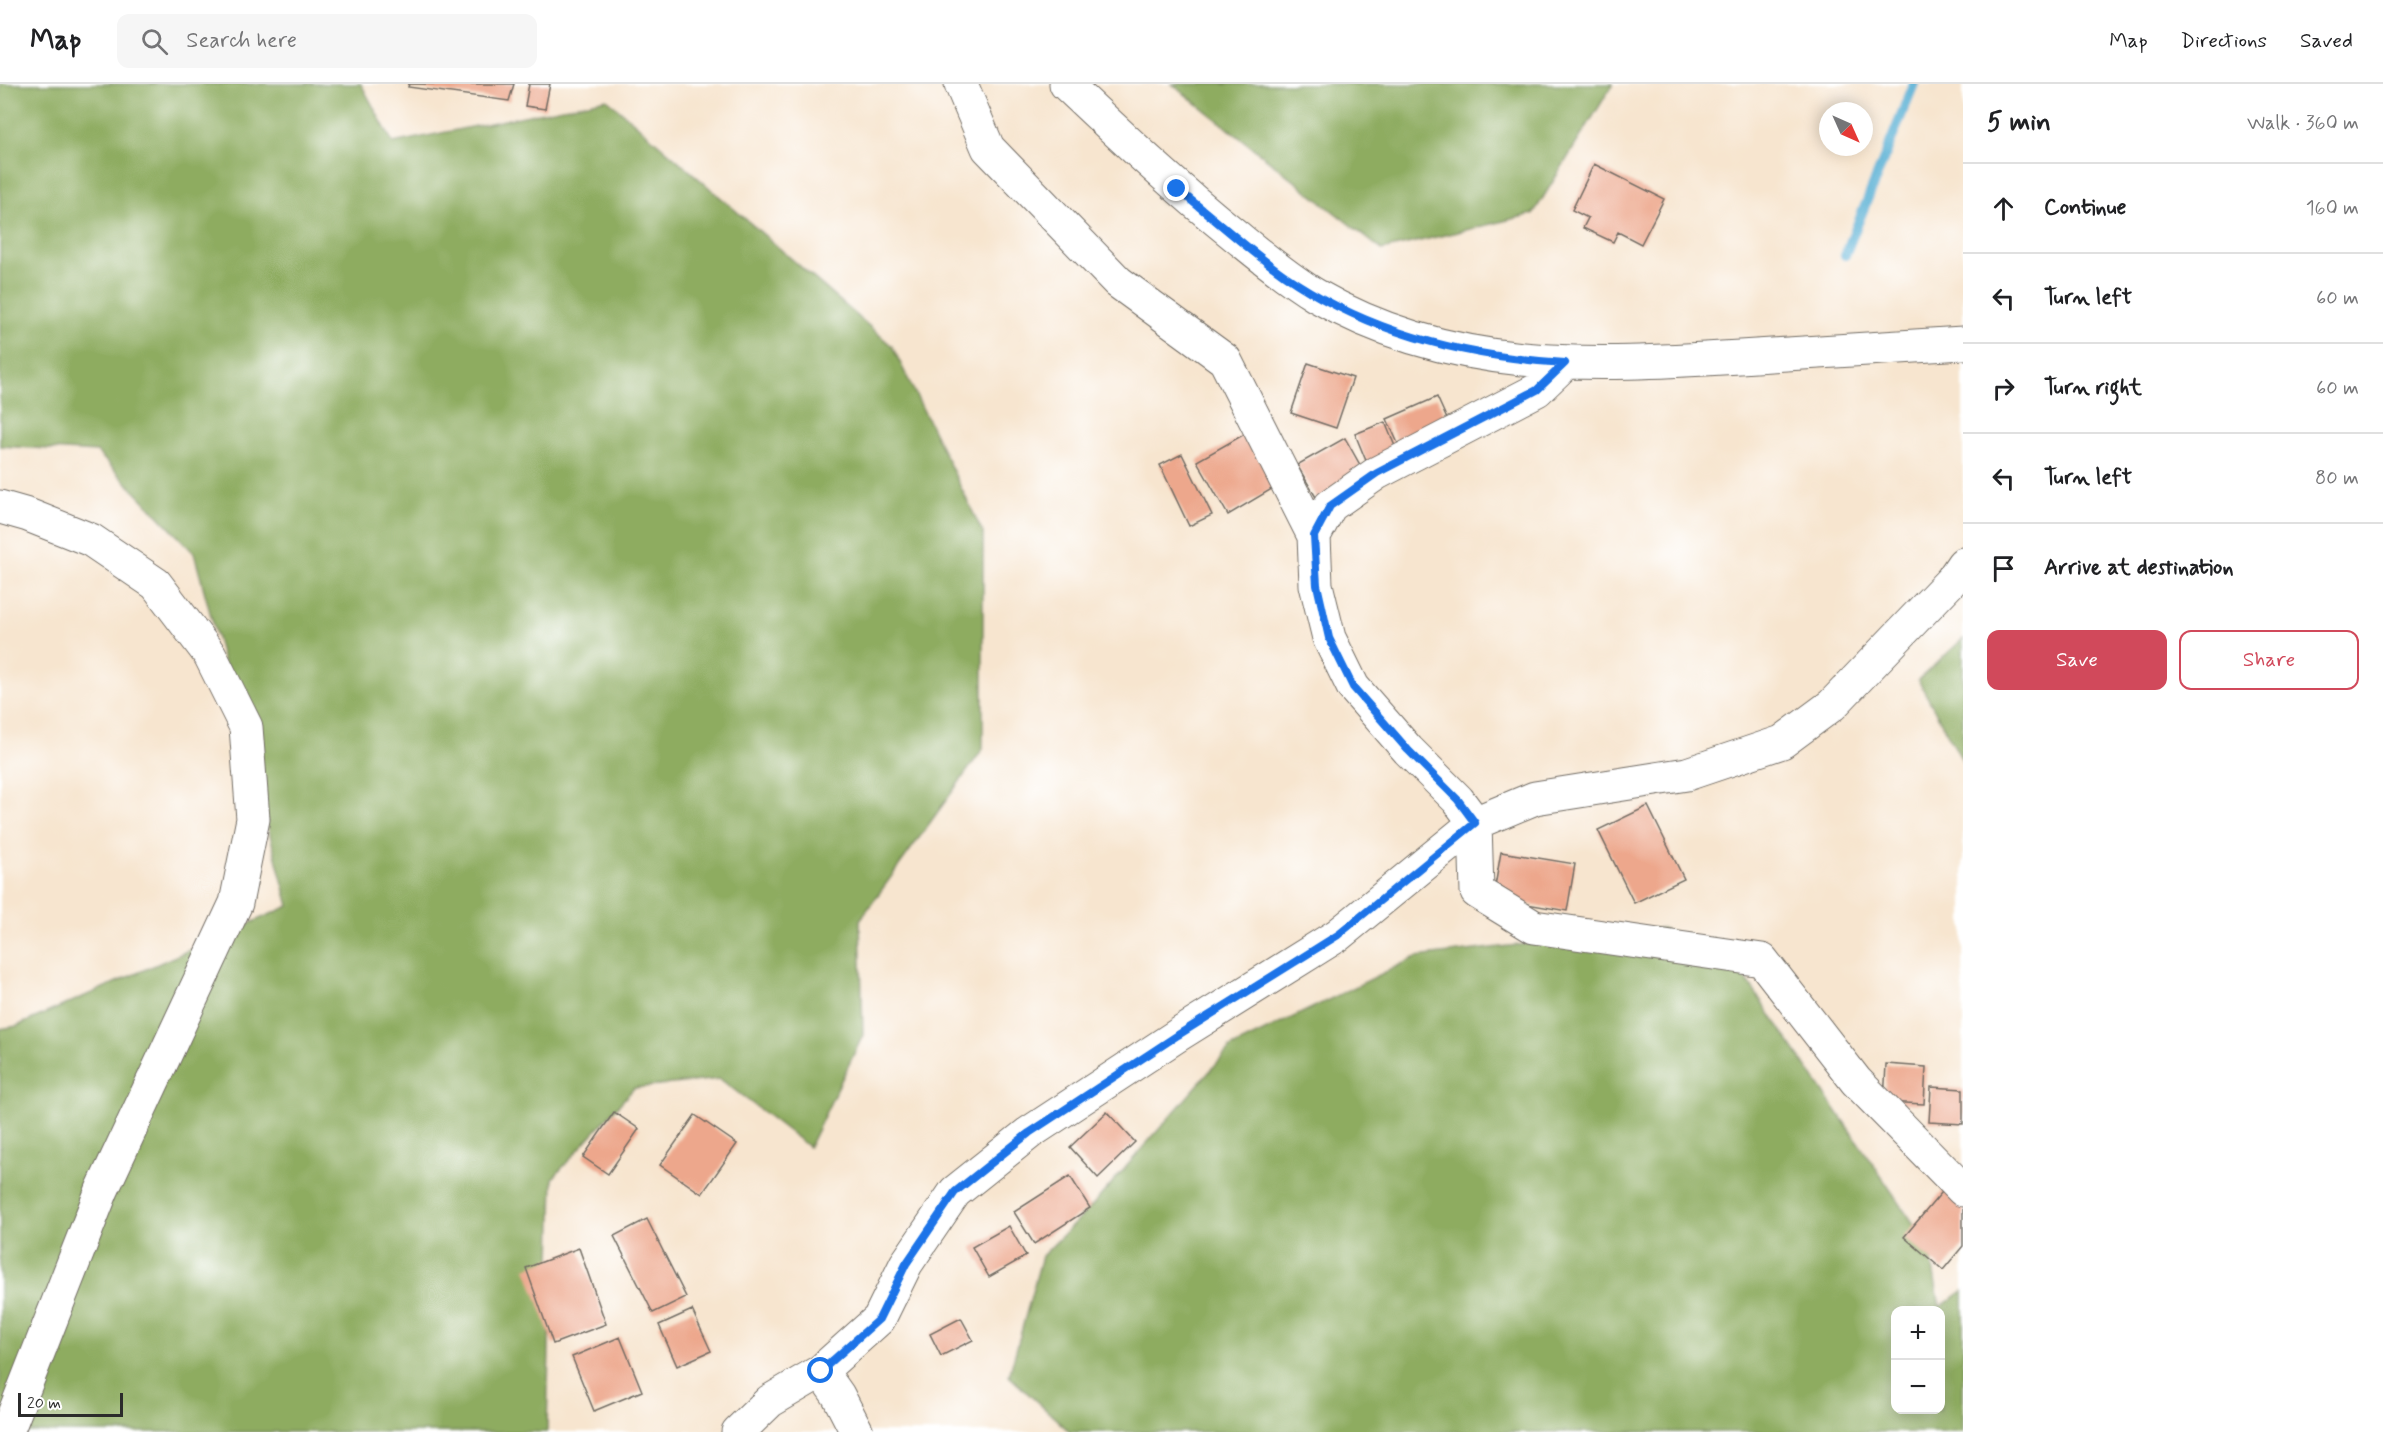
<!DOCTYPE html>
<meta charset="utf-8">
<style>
:root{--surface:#fff;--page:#f6f6f6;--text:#202124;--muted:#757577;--line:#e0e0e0;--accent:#d1495b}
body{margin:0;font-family:Mynerve,sans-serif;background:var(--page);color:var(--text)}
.controls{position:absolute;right:18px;bottom:18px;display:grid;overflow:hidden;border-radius:12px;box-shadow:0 3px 15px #0003}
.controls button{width:54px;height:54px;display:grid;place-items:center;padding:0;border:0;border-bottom:2px solid var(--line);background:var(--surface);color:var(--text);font:30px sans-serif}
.compass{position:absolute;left:1819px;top:18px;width:54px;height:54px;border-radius:50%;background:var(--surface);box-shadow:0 3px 15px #0003;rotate:135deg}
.scale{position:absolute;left:18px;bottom:15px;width:105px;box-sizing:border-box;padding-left:6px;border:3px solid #2b2b2b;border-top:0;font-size:16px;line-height:21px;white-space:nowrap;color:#2b2b2b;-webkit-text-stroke:4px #fff;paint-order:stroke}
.stop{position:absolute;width:18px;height:18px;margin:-14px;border:4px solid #1a73e8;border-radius:50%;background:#fff}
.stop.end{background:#1a73e8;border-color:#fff;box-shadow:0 2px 6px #0008}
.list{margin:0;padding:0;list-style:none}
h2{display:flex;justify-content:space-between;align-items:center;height:78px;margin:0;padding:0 24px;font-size:26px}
h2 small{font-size:20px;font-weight:400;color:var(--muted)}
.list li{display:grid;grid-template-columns:39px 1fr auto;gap:18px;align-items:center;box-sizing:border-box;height:90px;padding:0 24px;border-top:2px solid var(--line)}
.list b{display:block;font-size:22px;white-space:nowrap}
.list em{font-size:20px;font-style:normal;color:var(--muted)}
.actions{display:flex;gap:12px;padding:18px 24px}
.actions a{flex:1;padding:14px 0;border:2px solid var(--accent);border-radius:12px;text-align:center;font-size:21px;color:var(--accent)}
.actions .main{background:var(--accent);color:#fff}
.icon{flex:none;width:33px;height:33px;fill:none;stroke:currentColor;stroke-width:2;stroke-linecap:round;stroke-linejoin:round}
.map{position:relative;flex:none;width:1963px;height:1348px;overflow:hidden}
header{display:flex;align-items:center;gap:36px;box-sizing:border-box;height:84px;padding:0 30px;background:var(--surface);border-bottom:2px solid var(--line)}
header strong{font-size:28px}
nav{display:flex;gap:33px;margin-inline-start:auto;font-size:21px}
.search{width:420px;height:54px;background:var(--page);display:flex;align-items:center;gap:15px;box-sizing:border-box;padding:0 21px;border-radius:12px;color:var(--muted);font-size:22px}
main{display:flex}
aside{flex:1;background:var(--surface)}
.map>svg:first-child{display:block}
.forest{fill:#8eac60;stroke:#5c6c46;stroke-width:1.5;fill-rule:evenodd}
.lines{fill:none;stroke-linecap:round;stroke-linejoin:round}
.stream{stroke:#55aed3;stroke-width:10}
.building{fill:#eda78c}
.minor-casing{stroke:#726c64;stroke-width:35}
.minor{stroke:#fff;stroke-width:33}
.route{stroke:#1a73e8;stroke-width:8}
</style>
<header>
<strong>Map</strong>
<div class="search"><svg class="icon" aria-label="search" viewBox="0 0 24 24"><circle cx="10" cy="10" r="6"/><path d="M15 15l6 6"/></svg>Search here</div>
<nav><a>Map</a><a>Directions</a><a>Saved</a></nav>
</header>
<main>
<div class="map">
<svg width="1963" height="1348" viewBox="0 0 1963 1348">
<rect width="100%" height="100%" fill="#fff"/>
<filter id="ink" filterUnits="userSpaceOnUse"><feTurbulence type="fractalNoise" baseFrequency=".0167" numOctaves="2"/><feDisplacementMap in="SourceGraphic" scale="12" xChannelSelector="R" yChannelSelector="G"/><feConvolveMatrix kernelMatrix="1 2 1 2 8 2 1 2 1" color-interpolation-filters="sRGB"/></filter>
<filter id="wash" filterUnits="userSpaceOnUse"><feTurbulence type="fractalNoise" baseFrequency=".008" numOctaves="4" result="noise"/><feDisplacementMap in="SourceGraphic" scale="24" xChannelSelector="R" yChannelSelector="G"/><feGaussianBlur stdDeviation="1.35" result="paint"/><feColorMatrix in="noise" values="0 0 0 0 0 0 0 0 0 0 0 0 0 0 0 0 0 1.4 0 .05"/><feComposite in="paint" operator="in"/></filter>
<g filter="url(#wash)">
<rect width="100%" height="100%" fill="#f7e5cf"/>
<path class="forest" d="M0,0H361L393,59L607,15L892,262L983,449V665L860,836L863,951L809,1063L720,995L634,1004L553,1094L547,1348H0V945L17,942L289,822L194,469L97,368L0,362Z
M1172,0H1613L1533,130L1382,166Z
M1963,555V678L1918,596Z
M1662,844L1740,886L1929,1162L1940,1223L1963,1207V1348H1070L1009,1292L1042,1172L1090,1124L1230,964L1416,873ZM1896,1226H1940V1326H1896Z"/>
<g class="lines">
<path class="stream" d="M1845,171L1914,0"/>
</g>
<g id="blocks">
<path class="building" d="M409,0H514L509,17L408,3Z
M529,0H550L545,25L525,22Z
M1594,80L1664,115L1641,160L1618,148L1613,158L1583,144L1588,134L1572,126Z
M1308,279L1353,294L1336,344L1291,329Z
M1437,313L1451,344L1401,366L1387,335Z
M1385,338L1399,372L1369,384L1355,350Z
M1250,347L1280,400L1228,431L1197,377Z
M1345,354L1364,388L1317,415L1297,381Z
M1182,370L1212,431L1189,442L1160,381Z
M1648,722L1684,795L1634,819L1598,746Z
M1501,768L1575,780L1567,827L1493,814Z
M1886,980L1926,983L1924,1020L1884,1018Z
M1931,1003L1963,1005V1040L1929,1038Z
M614,1028L639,1045L608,1090L583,1073Z
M1107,1028L1135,1058L1098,1094L1070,1063Z
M695,1031L737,1060L702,1110L660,1081Z
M1070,1092L1090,1124L1034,1160L1014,1128Z
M1947,1102L1963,1115V1162L1943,1186L1904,1153Z
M647,1135L686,1213L653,1229L614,1152Z
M1009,1142L1026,1172L989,1193L972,1163Z
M579,1164L606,1240L553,1260L526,1184Z
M692,1226L711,1267L677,1282L659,1241Z
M961,1234L973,1256L941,1272L930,1250Z
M620,1253L642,1307L594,1327L572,1273Z"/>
</g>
</g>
<g filter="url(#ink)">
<use href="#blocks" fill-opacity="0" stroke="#726c64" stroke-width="1.5"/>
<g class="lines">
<g class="minor-casing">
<path id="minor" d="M961,0L988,64L1118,198L1225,276L1314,452
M1066,0C1121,52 1176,104 1236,152C1262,173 1287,194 1315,211C1452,290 1590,282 1740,273C1814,268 1889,264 1963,259
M1565,279L1537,306L1377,389L1330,422L1314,452L1316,501L1329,554L1353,603L1408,666L1458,716L1475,739L1477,808L1534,843L1762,876L1856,997L1963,1106
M0,423L28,431L91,456L156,500L210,571L246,643L253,735L236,819L102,1106L7,1348
M821,1287L838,1311L857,1348
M738,1348L770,1317L821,1287L879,1235L906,1180L955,1108L1029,1049L1178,951L1338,851L1475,739L1535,714L1687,690L1782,658L1832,621L1952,496L1963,480"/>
</g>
<use href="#minor" class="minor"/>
</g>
</g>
<g class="lines" filter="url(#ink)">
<path class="route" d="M821,1287L879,1235L906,1180L955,1108L1029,1049L1178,951L1338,851L1475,739L1458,716L1408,666L1353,603L1329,554L1317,501L1314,452L1330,422L1377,389L1537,306L1565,279C1464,273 1368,249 1284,191C1247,165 1213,133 1177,105"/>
</g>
</svg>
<div class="controls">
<button>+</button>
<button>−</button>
</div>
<svg class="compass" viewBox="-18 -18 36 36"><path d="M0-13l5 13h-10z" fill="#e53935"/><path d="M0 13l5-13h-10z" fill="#757577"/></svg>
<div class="scale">20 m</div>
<div class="stop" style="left:821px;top:1287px"></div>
<div class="stop end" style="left:1177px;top:105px"></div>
</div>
<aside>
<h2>5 min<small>Walk · 360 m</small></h2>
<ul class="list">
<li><svg class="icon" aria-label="ahead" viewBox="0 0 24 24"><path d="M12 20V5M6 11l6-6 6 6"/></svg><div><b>Continue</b></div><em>160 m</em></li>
<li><svg class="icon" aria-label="left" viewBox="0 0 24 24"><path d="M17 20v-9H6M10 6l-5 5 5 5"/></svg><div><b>Turn left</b></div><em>60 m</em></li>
<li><svg class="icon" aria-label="right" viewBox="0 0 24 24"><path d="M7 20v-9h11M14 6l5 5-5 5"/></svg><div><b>Turn right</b></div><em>60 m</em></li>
<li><svg class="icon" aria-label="left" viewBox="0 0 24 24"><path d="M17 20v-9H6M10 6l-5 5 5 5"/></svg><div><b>Turn left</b></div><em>80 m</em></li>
<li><svg class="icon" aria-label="arrive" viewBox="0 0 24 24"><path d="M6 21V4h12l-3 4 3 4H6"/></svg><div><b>Arrive at destination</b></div></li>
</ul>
<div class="actions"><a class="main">Save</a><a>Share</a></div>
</aside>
</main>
